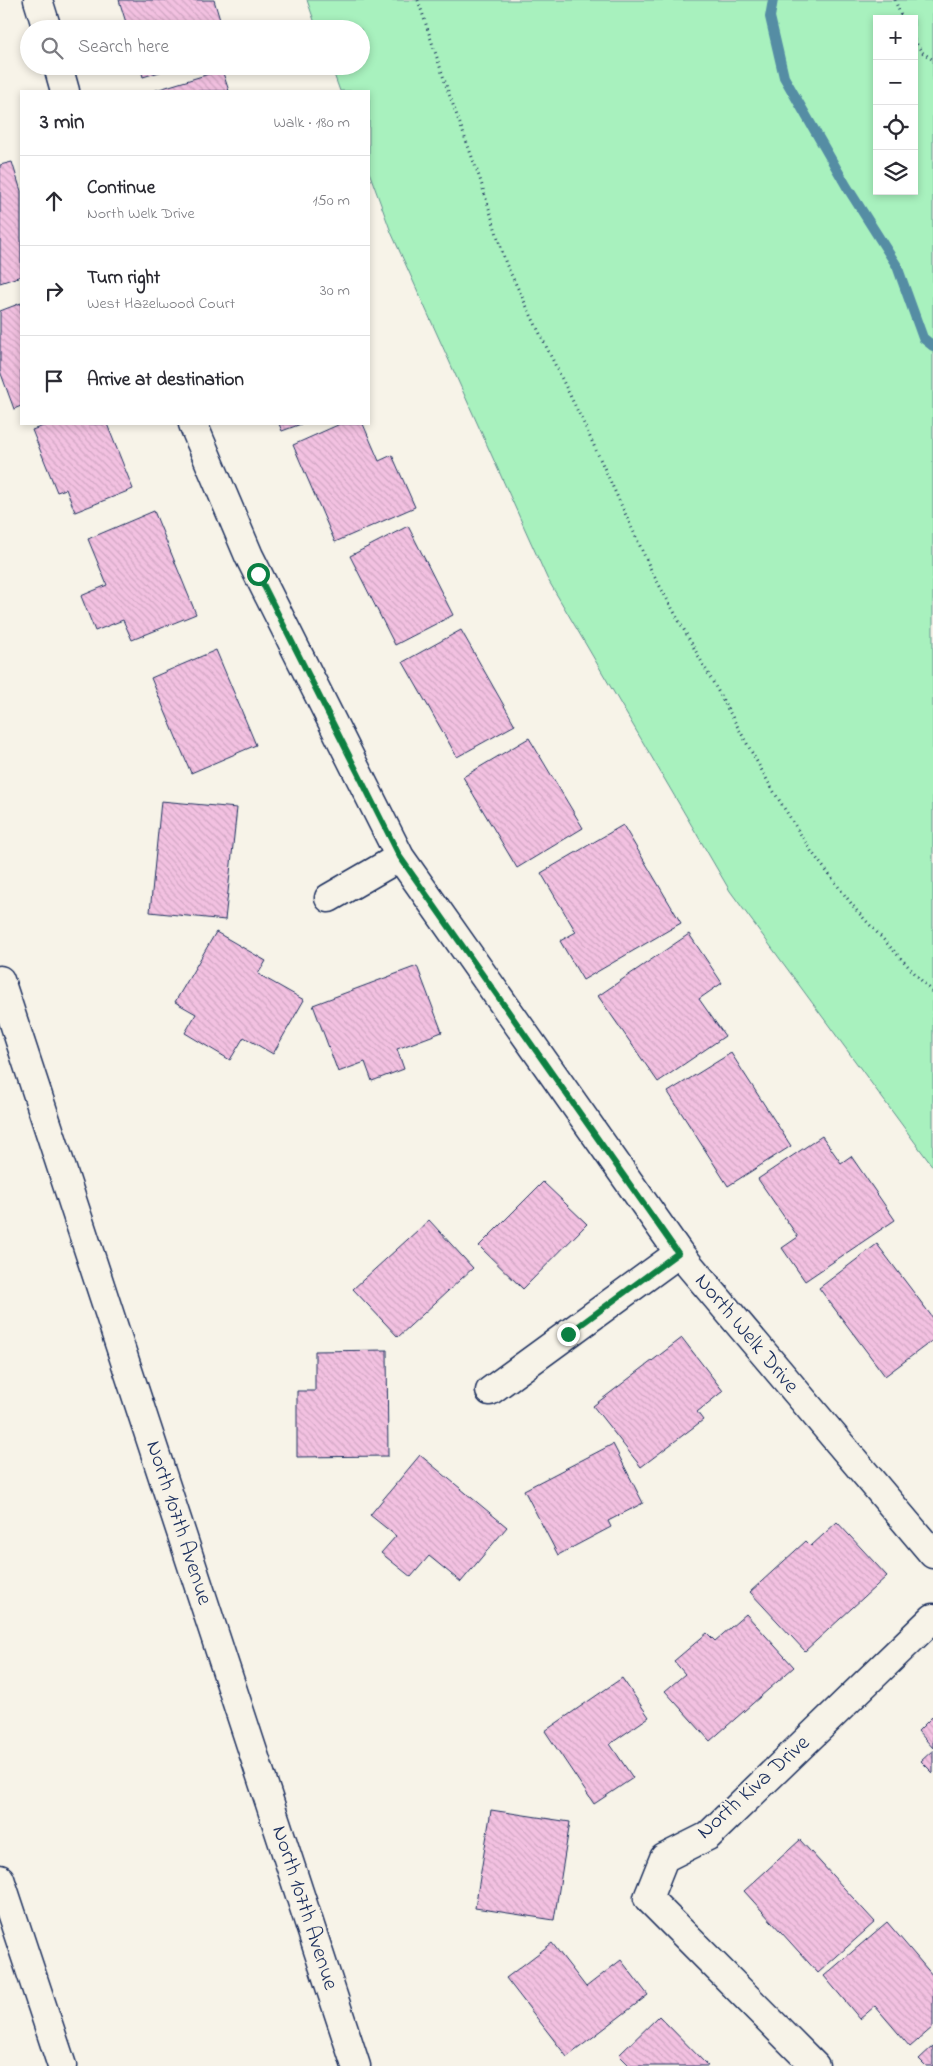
<!DOCTYPE html>
<meta charset="utf-8">
<style>
:root{--surface:#fff;--page:#f7f7f7;--text:#2b2b33;--muted:#7c7c81;--line:#e1e1e2}
body{margin:0;font-family:"Indie Flower",sans-serif;background:var(--page);color:var(--text)}
.controls{position:absolute;right:15px;top:15px;display:grid;overflow:hidden;border-radius:0px;box-shadow:0 2px 8px #0003}
.controls button{width:45px;height:45px;display:grid;place-items:center;padding:0;border:0;border-bottom:1px solid var(--line);background:var(--surface);color:var(--text);font:25px sans-serif}
.stop{position:absolute;width:15px;height:15px;margin:-11px;border:4px solid #0b8043;border-radius:50%;background:#fff}
.stop.end{background:#0b8043;border-color:#fff;box-shadow:0 1px 5px #0008}
.list{margin:0;padding:0;list-style:none}
h2{display:flex;justify-content:space-between;align-items:center;height:65px;margin:0;padding:0 20px;font-size:21px}
h2 small{font-size:16px;font-weight:400;color:var(--muted)}
.list li{display:grid;grid-template-columns:32px 1fr auto;gap:15px;align-items:center;box-sizing:border-box;height:90px;padding:0 20px;border-top:1px solid var(--line)}
.list b{display:block;font-size:19px;white-space:nowrap}
.list p{margin:0;font-size:16px;white-space:nowrap;color:var(--muted)}
.list em{font-size:16px;font-style:normal;color:var(--muted)}
.icon{flex:none;width:28px;height:28px;fill:none;stroke:currentColor;stroke-width:2;stroke-linecap:round;stroke-linejoin:round}
.map{position:relative;flex:none;width:933px;height:2066px;overflow:hidden}
.search{position:absolute;background:var(--surface);box-shadow:0 2px 8px #0003;left:20px;top:20px;width:350px;height:55px;display:flex;align-items:center;gap:12px;box-sizing:border-box;padding:0 18px;border-radius:28px;color:var(--muted);font-size:19px}
.panel{position:absolute;background:var(--surface);box-shadow:0 2px 8px #0003;left:20px;top:90px;width:350px;height:335px;border-radius:0px}
.map>svg:first-child{display:block}
.green{fill:#a8f1be;stroke:#62908e;fill-rule:evenodd}
.lines{fill:none;stroke-linecap:round;stroke-linejoin:round}
.stream{stroke:#548da4;stroke-width:10}
.building{fill:url(#building-back-hatch);stroke:#1b2f5e}
.minor-casing{stroke:#1b2f5e;stroke-width:31}
.secondary-casing{stroke:#1b2f5e;stroke-width:31}
.path{stroke:#1b2f5e;stroke-width:3;stroke-dasharray:1 4;stroke-linecap:butt}
.minor{stroke:#f7f3e8;stroke-width:28}
.secondary{stroke:#f7f3e8;stroke-width:28}
.route{stroke:#0b8043;stroke-width:6}
.labels{text-anchor:middle;dominant-baseline:central;stroke-width:4;stroke-linejoin:round;paint-order:stroke}
.street-label{font-size:22px;fill:#1b2f5e;stroke:#f7f3e8}
</style>
<div class="map">
<svg width="933" height="2066" viewBox="0 0 933 2066">
<defs>
<pattern id="building-back-hatch" width="6" height="6" patternUnits="userSpaceOnUse" patternTransform="scale(1.25)"><rect width="6" height="6" fill="#f3c1e1"/><path d="M-1 5l2 2M0 0l6 6M5-1l2 2" fill="none" stroke="#d0a6c3"/></pattern>
</defs>
<rect width="100%" height="100%" fill="#f7f3e8"/>
<filter id="ink" filterUnits="userSpaceOnUse"><feTurbulence type="fractalNoise" baseFrequency=".02" numOctaves="2"/><feDisplacementMap in="SourceGraphic" scale="10" xChannelSelector="R" yChannelSelector="G"/><feConvolveMatrix kernelMatrix="1 2 1 2 8 2 1 2 1" color-interpolation-filters="sRGB"/></filter>
<g filter="url(#ink)">
<path class="green" d="M307,0H933V1167L730,891L547,578L391,232L369,172V91H340L331,66H361V29H317ZM877,19H914V191H877Z"/>
<g class="lines">
<path class="stream" d="M773,0L770,17L784,77L847,187L897,266L923,338L933,346"/>
</g>
<path class="building" d="M119,0H214L220,20L204,25L205,29H128Z
M140,66H179L143,77Z
M222,70L229,91H153Z
M12,162L21,191V276L0,283V165Z
M21,303V406L14,409L0,371V311Z
M49,424H107L133,489L75,512L66,489L57,492L32,430Z
M279,424H301L282,431Z
M340,424H363L379,461L392,455L415,507L335,542L293,445Z
M154,511L196,614L132,640L123,620L95,631L81,596L107,585L88,539Z
M408,526L453,615L395,645L350,556Z
M461,630L515,725L457,757L403,662Z
M216,650L256,745L191,773L151,678Z
M529,738L583,828L517,868L463,777Z
M161,801L237,808L225,920L150,912Z
M623,825L681,923L583,980L560,941L576,932L541,873Z
M216,932L266,961L258,974L304,1000L273,1054L244,1037L230,1060L185,1033L196,1014L175,1002Z
M689,934L722,983L699,999L725,1036L658,1082L598,996Z
M417,966L442,1032L397,1049L404,1069L372,1081L365,1062L338,1072L313,1005Z
M731,1053L791,1146L728,1186L668,1092Z
M822,1136L841,1163L851,1156L895,1220L805,1281L782,1248L798,1237L758,1179Z
M543,1182L587,1224L523,1289L479,1246Z
M429,1220L473,1268L398,1337L353,1289Z
M877,1244L933,1318V1340L885,1376L819,1288Z
M682,1338L723,1391L697,1412L703,1420L641,1467L593,1406Z
M387,1350L388,1456L297,1457V1391H315V1351Z
M613,1444L643,1503L608,1521L611,1527L558,1555L524,1490Z
M420,1455L507,1527L461,1582L429,1556L411,1577L381,1553L396,1536L370,1515Z
M837,1522L887,1576L805,1651L750,1592L806,1541L811,1546Z
M746,1614L794,1667L710,1741L665,1691L685,1674L674,1661L707,1633L715,1641Z
M622,1678L649,1717L610,1744L633,1778L594,1804L545,1731Z
M933,1716V1748L918,1731Z
M933,1750V1773L921,1761Z
M491,1810L570,1822L554,1920L475,1908Z
M800,1840L875,1922L818,1973L744,1891Z
M887,1922L933,1976V2027L910,2047L875,2006L860,2019L824,1976Z
M552,1943L586,1987L621,1960L648,1995L567,2057L506,1978Z
M659,2016L708,2066H630L619,2055Z
M933,2046V2066H926L919,2059Z"/>
<g class="lines">
<g class="minor-casing">
<path id="minor" d="M38,0L47,29
M58,66L65,91
M193,424L249,556L400,857L679,1253L933,1554
M329,898L400,857
M490,1391L679,1253
M0,1879L62,2066
M815,2066L648,1898L664,1858L708,1836L933,1618"/>
</g>
<g class="secondary-casing">
<path id="secondary" d="M0,980L356,2066"/>
</g>
<path class="path" d="M418,0L448,91L480,179L506,264L584,424L652,572L771,787L811,851L857,911L933,993
M895,0L902,19
M914,40L922,52L933,60"/>
<use href="#minor" class="minor"/>
<use href="#secondary" class="secondary"/>
</g>
</g>
<g class="lines" filter="url(#ink)">
<path class="route" d="M258,574L400,857L678,1253L568,1334"/>
</g>
<g class="labels">
<g class="street-label">
<text transform="translate(746 1334) rotate(50)">North Welk Drive</text>
<text transform="translate(178 1523) rotate(72)">North 107th Avenue</text>
<text transform="translate(754 1788) rotate(-42)">North Kiva Drive</text>
<text transform="translate(304 1908) rotate(72)">North 107th Avenue</text>
</g>
</g>
</svg>
<div class="controls">
<button>+</button>
<button>−</button>
<button><svg class="icon" aria-label="locate" viewBox="0 0 24 24"><circle cx="12" cy="12" r="6"/><path d="M12 2v4M12 18v4M2 12h4M18 12h4"/></svg></button>
<button><svg class="icon" aria-label="layers" viewBox="0 0 24 24"><path d="M12 4l9 5-9 5-9-5zM3 14l9 5 9-5"/></svg></button>
</div>
<div class="stop" style="left:258px;top:574px"></div>
<div class="stop end" style="left:568px;top:1334px"></div>
<div class="search"><svg class="icon" aria-label="search" viewBox="0 0 24 24"><circle cx="10" cy="10" r="6"/><path d="M15 15l6 6"/></svg>Search here</div>
<section class="panel">
<h2>3 min<small>Walk · 180 m</small></h2>
<ul class="list">
<li><svg class="icon" aria-label="ahead" viewBox="0 0 24 24"><path d="M12 20V5M6 11l6-6 6 6"/></svg><div><b>Continue</b><p>North Welk Drive</p></div><em>150 m</em></li>
<li><svg class="icon" aria-label="right" viewBox="0 0 24 24"><path d="M7 20v-9h11M14 6l5 5-5 5"/></svg><div><b>Turn right</b><p>West Hazelwood Court</p></div><em>30 m</em></li>
<li><svg class="icon" aria-label="arrive" viewBox="0 0 24 24"><path d="M6 21V4h12l-3 4 3 4H6"/></svg><div><b>Arrive at destination</b></div></li>
</ul>
</section>
</div>
